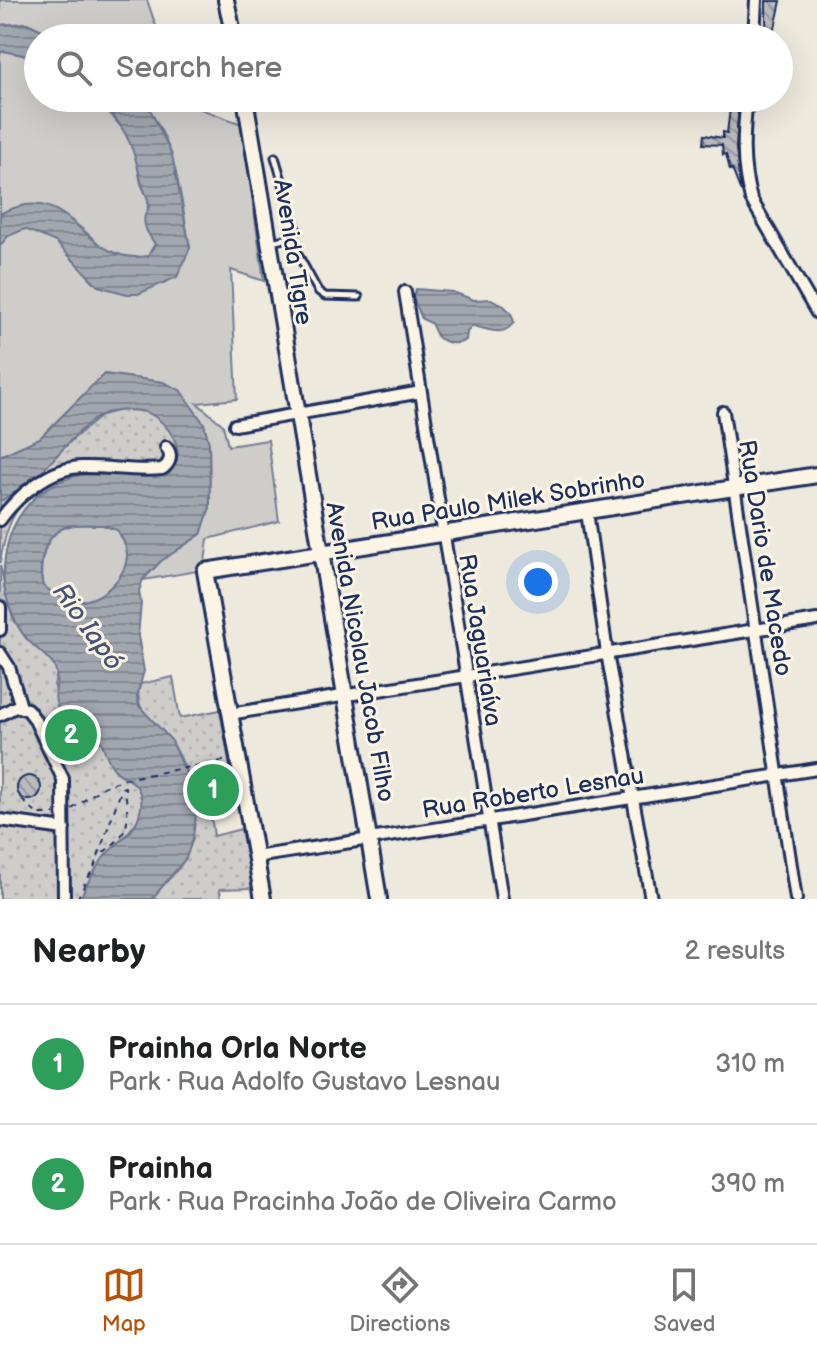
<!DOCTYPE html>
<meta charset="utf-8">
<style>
:root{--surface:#fff;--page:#f2f2f2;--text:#202124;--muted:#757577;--line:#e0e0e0;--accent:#b45309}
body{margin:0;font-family:"Balsamiq Sans",sans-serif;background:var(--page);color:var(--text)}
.you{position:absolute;left:538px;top:582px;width:28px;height:28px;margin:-20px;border:6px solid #fff;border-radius:50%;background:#1a73e8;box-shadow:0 0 0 12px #1a73e833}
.badge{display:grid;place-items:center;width:52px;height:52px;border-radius:50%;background:var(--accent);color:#fff;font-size:26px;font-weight:700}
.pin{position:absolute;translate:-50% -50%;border:4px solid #fff;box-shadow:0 2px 8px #0006}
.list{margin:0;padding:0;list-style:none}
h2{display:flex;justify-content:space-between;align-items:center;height:104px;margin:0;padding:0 32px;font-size:34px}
h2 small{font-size:26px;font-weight:400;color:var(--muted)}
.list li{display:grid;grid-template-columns:52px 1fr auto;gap:24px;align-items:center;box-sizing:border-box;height:120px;padding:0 32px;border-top:2px solid var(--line)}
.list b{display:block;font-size:30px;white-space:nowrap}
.list p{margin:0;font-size:26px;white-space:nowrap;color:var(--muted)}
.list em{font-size:26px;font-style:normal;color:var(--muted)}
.icon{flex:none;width:44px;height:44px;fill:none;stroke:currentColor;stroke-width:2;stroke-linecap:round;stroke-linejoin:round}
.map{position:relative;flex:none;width:817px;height:899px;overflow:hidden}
.search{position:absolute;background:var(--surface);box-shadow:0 8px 32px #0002;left:24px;right:24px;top:24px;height:88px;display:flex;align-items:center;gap:20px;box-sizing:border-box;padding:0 28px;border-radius:44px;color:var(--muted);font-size:30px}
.sheet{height:344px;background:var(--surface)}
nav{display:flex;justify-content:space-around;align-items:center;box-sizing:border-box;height:112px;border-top:2px solid var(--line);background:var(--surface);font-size:22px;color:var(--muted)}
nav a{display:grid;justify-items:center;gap:4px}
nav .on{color:var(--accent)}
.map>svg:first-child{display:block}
.grass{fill:#cfcdca;stroke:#757e94;stroke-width:2}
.park{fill:url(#park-dots);stroke:#757e94;stroke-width:2}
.water{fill:url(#water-rules);stroke:#6c778f;stroke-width:2;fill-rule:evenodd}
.building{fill:url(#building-back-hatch);stroke:#1b2f5e;stroke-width:2}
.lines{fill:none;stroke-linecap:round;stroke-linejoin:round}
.lane-casing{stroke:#1b2f5e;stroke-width:11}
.street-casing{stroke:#1b2f5e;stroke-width:16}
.secondary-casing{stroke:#1b2f5e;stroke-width:20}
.path{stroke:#1b2f5e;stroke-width:2;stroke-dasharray:6 6;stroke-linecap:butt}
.lane{stroke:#fcf5e5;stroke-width:5}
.street{stroke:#fcf5e5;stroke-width:10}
.secondary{stroke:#fcf5e5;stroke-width:14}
.labels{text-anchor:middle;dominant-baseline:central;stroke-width:6;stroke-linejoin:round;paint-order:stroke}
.street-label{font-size:24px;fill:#1b2f5e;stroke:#fcf5e5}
.water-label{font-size:26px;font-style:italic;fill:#445376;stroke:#fcf5e5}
</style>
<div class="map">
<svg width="817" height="899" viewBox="0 0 817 899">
<defs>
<pattern id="park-dots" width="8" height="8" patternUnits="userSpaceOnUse" patternTransform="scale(2)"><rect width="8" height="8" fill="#cfcdca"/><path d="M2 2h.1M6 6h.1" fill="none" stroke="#b1b0b0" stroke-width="1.8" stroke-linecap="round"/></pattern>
<pattern id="water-rules" width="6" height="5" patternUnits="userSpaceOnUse" patternTransform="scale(2)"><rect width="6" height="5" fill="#a2a7af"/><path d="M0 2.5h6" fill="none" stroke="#838892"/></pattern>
<pattern id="building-back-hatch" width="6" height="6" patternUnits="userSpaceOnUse" patternTransform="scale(2)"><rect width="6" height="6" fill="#babbbe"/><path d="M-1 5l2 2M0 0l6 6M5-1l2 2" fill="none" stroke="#96989e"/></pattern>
</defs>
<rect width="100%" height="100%" fill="#eee9dd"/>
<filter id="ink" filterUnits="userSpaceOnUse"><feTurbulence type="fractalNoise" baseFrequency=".0125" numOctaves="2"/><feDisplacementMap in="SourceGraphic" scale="16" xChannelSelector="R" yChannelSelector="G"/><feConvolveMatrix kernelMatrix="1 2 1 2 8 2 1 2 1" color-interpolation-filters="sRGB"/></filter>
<g filter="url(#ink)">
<path class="grass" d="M0,0H147L160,38H59L27,23L0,25Z
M4,51L38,58V98H97L128,135L135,152L141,184L148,199L147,231L155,244L148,256C137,258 126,259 116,255C101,250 93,237 81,228C56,206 30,198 0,214V53Z
M137,98H179L181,102L242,124L264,281L231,270L237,399L197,403L223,425L228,446L268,440L279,521L208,539L204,570L143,580L161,561L201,534L210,507L209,444L204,424L193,409L163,382L104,374L40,438L0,456V246L8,236L25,228L56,242L98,286L190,248C180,197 177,135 137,98Z
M103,525L117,530C121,537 127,545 127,554C128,579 96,606 71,601C61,599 52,592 43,586C38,565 44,532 69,526C80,523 92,525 103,525Z"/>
<path class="park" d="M121,410C129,410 138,410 146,412C165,417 192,454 168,469C155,478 140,473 126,473C112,473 97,478 83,481C25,492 10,502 0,563V501L26,486L73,439L102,415Z
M0,565L13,618L26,638L53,663L57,673L54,685L65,717C96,721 98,735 110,760C117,774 134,777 139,790C152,819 120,838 105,857C95,869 86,884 80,899H64V779L23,706H5L0,710Z
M173,677L180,718L220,710L235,797L209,802L214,836L241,829L252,885L251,888L220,889L221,899H152C161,884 180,872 186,856C202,815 194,780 173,744C160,721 131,716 140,684Z
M20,710L33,721L44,755L58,779L61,899H0V721L8,714Z"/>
<path class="water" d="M27,23L59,38H38V58L4,51L0,53V25Z
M97,98H137L151,111L172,155L190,248L177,277L138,294H127L98,286L56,242L25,229L8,236L0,246V214C73,175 81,268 148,256L155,244C149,235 142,226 145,215C148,208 149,211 149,204C148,195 142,188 141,180C133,144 124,124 97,98Z
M416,289L453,292L474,300L491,299L503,305L511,313L514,322C503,339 487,328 472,326L467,332L466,340C455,346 449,343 438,338L431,323L422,319L413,297Z
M104,374L163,382L180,390L204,424L209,444L210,507L201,534L161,561L143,579L139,591L141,603L138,636L144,671L137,696L139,706L172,741L190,783L196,813L193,838L186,858L152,899H80C86,884 95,870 104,857C115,843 134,835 139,816C141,809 143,800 140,793C136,779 123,779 114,769C103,755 103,734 87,723C79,717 66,720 60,712C49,697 62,680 54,666C48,656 36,649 28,640C14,625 8,606 4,586C0,515 42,473 108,472C127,472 151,480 168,470C192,454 166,420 148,413C136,408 119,410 106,413C80,422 50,468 26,486C18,492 9,496 0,501V456L40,438ZM103,525L117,530C122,537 127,545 127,554C128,579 96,606 71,601C61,599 52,592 43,586C37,565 44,532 69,526C80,523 92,525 103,525Z"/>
<path class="building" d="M766,1H781L775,28L766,29Z
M731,100L739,101L736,149L741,192L732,169L730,170L726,154L723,155L722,145L703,144L704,135L723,138V132L727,133Z
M17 788a12 12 0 1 1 24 0a12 12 0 1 1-24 0Z"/>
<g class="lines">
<g class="lane-casing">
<path id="lane" d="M289,238L318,291L325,296L359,297
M271,242L289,238L297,231L275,157"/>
</g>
<g class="street-casing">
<path id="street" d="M754,38L756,0
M747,98C743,133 741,165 751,199L817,313
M405,292L502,899
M723,412L796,899
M235,425L421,392
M587,512L607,653L651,899
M0,520C17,496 50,468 81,467C108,466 135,472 162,469C170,464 173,455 166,447
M0,607V630
M0,653L9,667L21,707
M229,714L817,620
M0,715L15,707L27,709L34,718L63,779L64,899
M0,820L64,829
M255,857L817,769"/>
</g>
<g class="secondary-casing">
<path id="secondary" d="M226,0L234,38
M245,98L379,899
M263,899L205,571L817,475"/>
</g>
<path class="path" d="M22,800L37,814H55
M72,809L103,787L124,779L228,760
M77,899L95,865L122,788L125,787C129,828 132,830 98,857"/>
<use href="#lane" class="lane"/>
<use href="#street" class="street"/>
<use href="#secondary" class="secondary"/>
</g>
</g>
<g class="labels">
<g class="street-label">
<text transform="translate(293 252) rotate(81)">Avenida Tigre</text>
<text transform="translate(508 501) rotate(-9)">Rua Paulo Milek Sobrinho</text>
<text transform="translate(765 558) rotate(81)">Rua Dario de Macedo</text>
<text transform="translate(480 640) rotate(81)">Rua Jaguariaíva</text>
<text transform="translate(360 652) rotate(80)">Avenida Nicolau Jacob Filho</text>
<text transform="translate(533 793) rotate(-9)">Rua Roberto Lesnau</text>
</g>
<g class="water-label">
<text transform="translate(87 627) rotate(54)">Rio Iapó</text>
</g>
</g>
</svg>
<div class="you"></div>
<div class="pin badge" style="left:213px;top:790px;background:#2e9e5b">1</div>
<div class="pin badge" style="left:71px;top:735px;background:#2e9e5b">2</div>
<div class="search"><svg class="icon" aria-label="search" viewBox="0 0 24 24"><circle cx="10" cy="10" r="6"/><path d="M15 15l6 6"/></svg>Search here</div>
</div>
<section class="sheet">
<h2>Nearby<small>2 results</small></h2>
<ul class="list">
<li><span class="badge" style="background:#2e9e5b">1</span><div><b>Prainha Orla Norte</b><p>Park · Rua Adolfo Gustavo Lesnau</p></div><em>310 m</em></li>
<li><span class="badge" style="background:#2e9e5b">2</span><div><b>Prainha</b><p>Park · Rua Pracinha João de Oliveira Carmo</p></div><em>390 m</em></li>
</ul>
</section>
<nav>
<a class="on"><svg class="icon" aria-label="map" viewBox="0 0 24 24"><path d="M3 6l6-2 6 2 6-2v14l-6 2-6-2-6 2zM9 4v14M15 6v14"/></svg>Map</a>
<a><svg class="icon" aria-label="directions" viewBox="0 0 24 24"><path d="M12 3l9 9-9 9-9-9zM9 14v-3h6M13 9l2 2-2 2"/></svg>Directions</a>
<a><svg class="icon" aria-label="saved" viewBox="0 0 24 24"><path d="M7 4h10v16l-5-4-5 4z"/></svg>Saved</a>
</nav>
